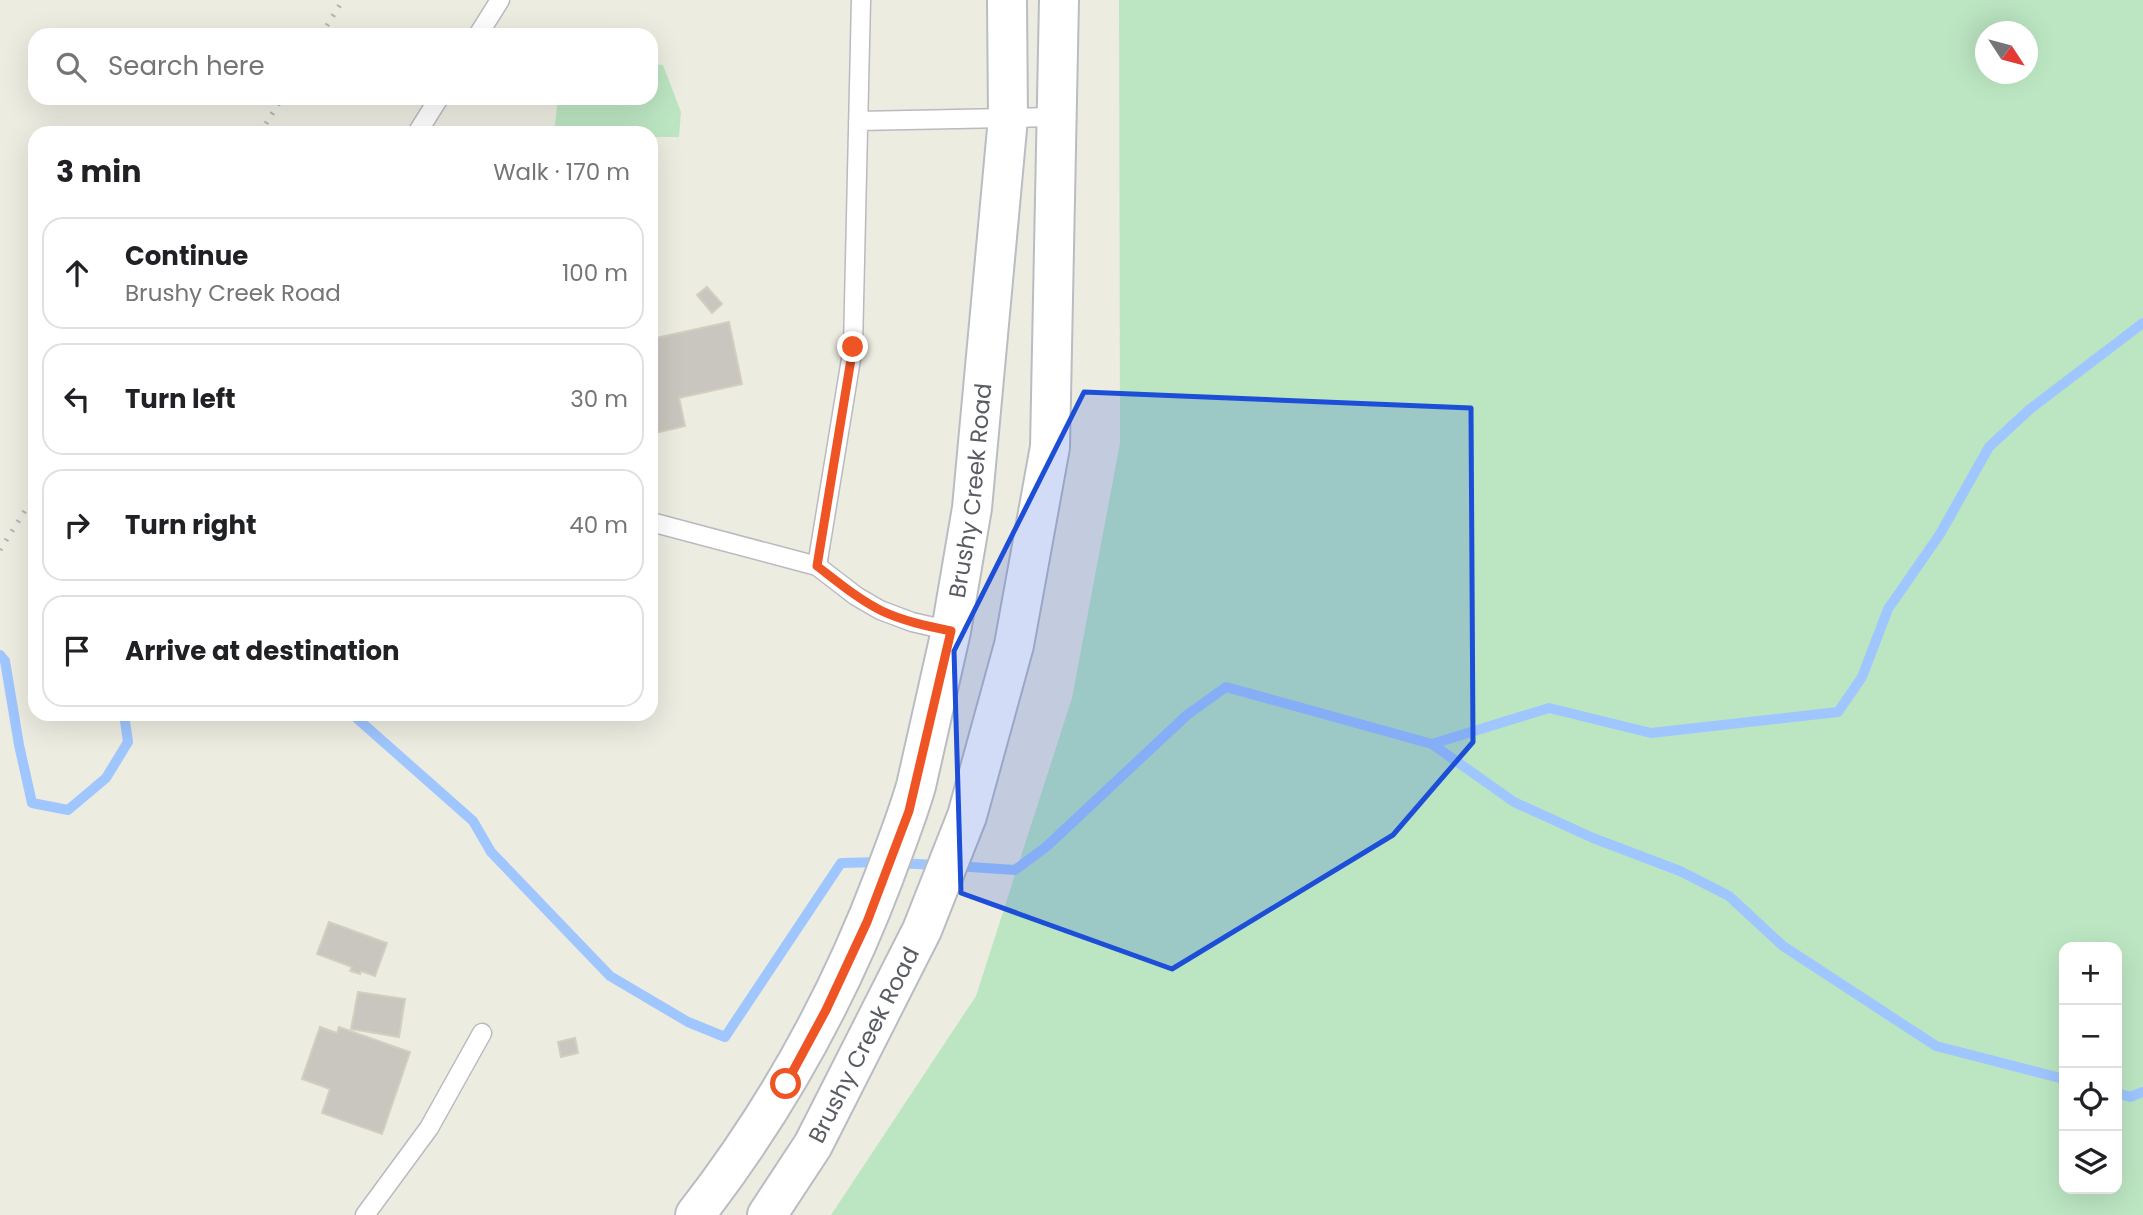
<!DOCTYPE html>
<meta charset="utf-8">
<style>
:root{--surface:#fff;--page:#f6f6f6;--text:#202124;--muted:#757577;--line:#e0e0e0}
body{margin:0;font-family:Poppins,sans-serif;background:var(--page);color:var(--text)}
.controls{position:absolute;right:21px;bottom:21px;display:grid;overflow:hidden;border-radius:14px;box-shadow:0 7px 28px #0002}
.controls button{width:63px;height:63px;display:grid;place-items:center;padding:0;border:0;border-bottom:2px solid var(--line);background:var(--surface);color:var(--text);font:35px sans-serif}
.compass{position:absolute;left:1975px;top:21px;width:63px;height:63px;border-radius:50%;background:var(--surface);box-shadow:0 7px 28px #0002;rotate:126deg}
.stop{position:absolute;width:21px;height:21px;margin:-16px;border:5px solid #ef5425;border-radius:50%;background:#fff}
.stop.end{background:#ef5425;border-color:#fff;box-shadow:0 2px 7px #0008}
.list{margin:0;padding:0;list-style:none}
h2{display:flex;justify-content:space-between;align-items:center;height:91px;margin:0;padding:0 28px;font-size:30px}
h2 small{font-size:23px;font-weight:400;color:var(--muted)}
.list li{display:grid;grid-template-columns:46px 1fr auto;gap:21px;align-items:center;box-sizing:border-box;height:112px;margin:0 14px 14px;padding:0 14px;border:2px solid var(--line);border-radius:21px}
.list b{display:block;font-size:26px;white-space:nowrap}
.list p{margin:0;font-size:23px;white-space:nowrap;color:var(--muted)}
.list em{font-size:23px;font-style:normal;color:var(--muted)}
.icon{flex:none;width:38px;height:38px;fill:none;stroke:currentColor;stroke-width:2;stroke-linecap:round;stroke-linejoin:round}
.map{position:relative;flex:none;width:2143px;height:1215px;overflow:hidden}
.search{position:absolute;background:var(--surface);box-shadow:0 7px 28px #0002;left:28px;top:28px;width:630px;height:77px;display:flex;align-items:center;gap:18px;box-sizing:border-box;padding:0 24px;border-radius:21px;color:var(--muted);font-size:26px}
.panel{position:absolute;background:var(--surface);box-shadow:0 7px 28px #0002;left:28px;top:126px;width:630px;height:595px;border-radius:21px}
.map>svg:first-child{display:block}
.green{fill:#bce6c2;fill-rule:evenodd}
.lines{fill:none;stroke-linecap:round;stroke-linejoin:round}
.stream{stroke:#9fc6ff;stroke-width:10}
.building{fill:#c8c6be;stroke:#d2cfbf;stroke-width:2}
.lane-casing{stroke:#b9bac0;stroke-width:21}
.secondary-casing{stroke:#babcc3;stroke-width:42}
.lane{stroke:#fff;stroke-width:18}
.secondary{stroke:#fff;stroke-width:38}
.rail{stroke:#b4b5b5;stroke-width:5;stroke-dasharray:2 9;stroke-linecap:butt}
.route{stroke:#ef5425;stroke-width:9}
.marked{fill:#1d4ed8;fill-opacity:0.2;stroke:#1d4ed8;stroke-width:5;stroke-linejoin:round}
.labels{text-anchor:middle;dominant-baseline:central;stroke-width:5;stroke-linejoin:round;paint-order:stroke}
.street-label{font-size:23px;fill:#595c62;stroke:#fff}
</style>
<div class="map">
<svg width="2143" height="1215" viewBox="0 0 2143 1215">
<rect width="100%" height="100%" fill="#edece1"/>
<path class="green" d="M1119,0H2143V1215H831L976,996L1072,698L1120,443ZM1986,32H2028V74H1986ZM2064,947H2117V1189H2064Z
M651,64L663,65L681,112L679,137H651V133H554L558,98H651Z"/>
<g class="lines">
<path class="stream" d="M0,655L5,661L19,745L32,803L68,810L106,778L128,742L124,714
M352,714L473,821L491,852L610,976L688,1022L725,1037L841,863L881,862
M1432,744L1549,708L1651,733L1838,712L1862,677L1888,609L1940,534L1989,447L2030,409L2143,323
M896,863L937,865
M956,866L1015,870L1046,847L1187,715L1226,687L1432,744L1514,802L1593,838L1680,871L1729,896L1783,946L1936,1046L2064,1079
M2117,1093L2130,1097L2143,1092"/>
</g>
<path class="building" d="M707,287L722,304L712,313L697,295Z
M729,322L742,384L679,398L685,426L651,434V339Z
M329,922L387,943L375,976L361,971L360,974L350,971L352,967L317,954Z
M358,992L405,999L399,1037L351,1029Z
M320,1027L337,1033L339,1027L410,1052L382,1134L322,1113L330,1089L302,1079Z
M575,1038L578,1053L561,1057L558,1042Z"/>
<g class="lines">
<g class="lane-casing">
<path id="lane" d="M478,35L500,0
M858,121L1057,117
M417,133L439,98
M651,522L817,566L856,596L880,610L912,622L951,631
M817,566L853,347L861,0
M365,1215L429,1128L482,1033"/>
</g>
<g class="secondary-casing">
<g id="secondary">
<path id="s1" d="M695,1215C775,1112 838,999 884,877C895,847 907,817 916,786L951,631L972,508L1008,118L1007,0"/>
<path id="s2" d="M767,1215L813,1145L922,930L967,816L1014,645L1050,447L1059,0"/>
</g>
</g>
<use href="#lane" class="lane"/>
<use href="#secondary" class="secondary"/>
<path class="rail" d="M321,35L343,0
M260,133L282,98
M0,550L35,495"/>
</g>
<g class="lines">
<path class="route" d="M786,1084L826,1010L867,922L909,811L951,631C927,626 903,621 882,611C858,599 838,582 817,566L853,347"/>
</g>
<path class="marked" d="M1084,392L1471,408L1473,742L1393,835L1172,969L961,893L954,651Z"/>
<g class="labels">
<g class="street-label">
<text stroke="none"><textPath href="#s1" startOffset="786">Brushy Creek Road</textPath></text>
<text stroke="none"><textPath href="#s2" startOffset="196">Brushy Creek Road</textPath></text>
</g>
</g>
</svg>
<div class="controls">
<button>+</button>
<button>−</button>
<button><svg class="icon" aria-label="locate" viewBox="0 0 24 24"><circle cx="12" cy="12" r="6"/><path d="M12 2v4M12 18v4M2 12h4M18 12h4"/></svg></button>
<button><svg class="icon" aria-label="layers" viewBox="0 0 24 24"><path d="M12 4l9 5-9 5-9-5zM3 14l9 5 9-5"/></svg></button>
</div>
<svg class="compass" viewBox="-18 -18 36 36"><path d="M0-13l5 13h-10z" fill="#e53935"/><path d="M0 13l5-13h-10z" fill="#757577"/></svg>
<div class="stop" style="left:786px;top:1084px"></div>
<div class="stop end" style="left:853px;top:347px"></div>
<div class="search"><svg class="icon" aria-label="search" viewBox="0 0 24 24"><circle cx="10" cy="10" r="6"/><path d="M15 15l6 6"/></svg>Search here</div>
<section class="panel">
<h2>3 min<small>Walk · 170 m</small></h2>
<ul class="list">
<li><svg class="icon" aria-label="ahead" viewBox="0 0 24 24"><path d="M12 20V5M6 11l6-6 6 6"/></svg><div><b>Continue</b><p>Brushy Creek Road</p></div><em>100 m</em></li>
<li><svg class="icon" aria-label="left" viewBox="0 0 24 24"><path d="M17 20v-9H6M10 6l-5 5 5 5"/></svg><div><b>Turn left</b></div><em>30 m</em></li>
<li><svg class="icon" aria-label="right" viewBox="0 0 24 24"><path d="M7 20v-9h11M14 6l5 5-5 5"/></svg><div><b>Turn right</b></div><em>40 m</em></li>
<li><svg class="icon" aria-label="arrive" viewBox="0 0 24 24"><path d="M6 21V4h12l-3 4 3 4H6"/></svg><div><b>Arrive at destination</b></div></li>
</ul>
</section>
</div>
